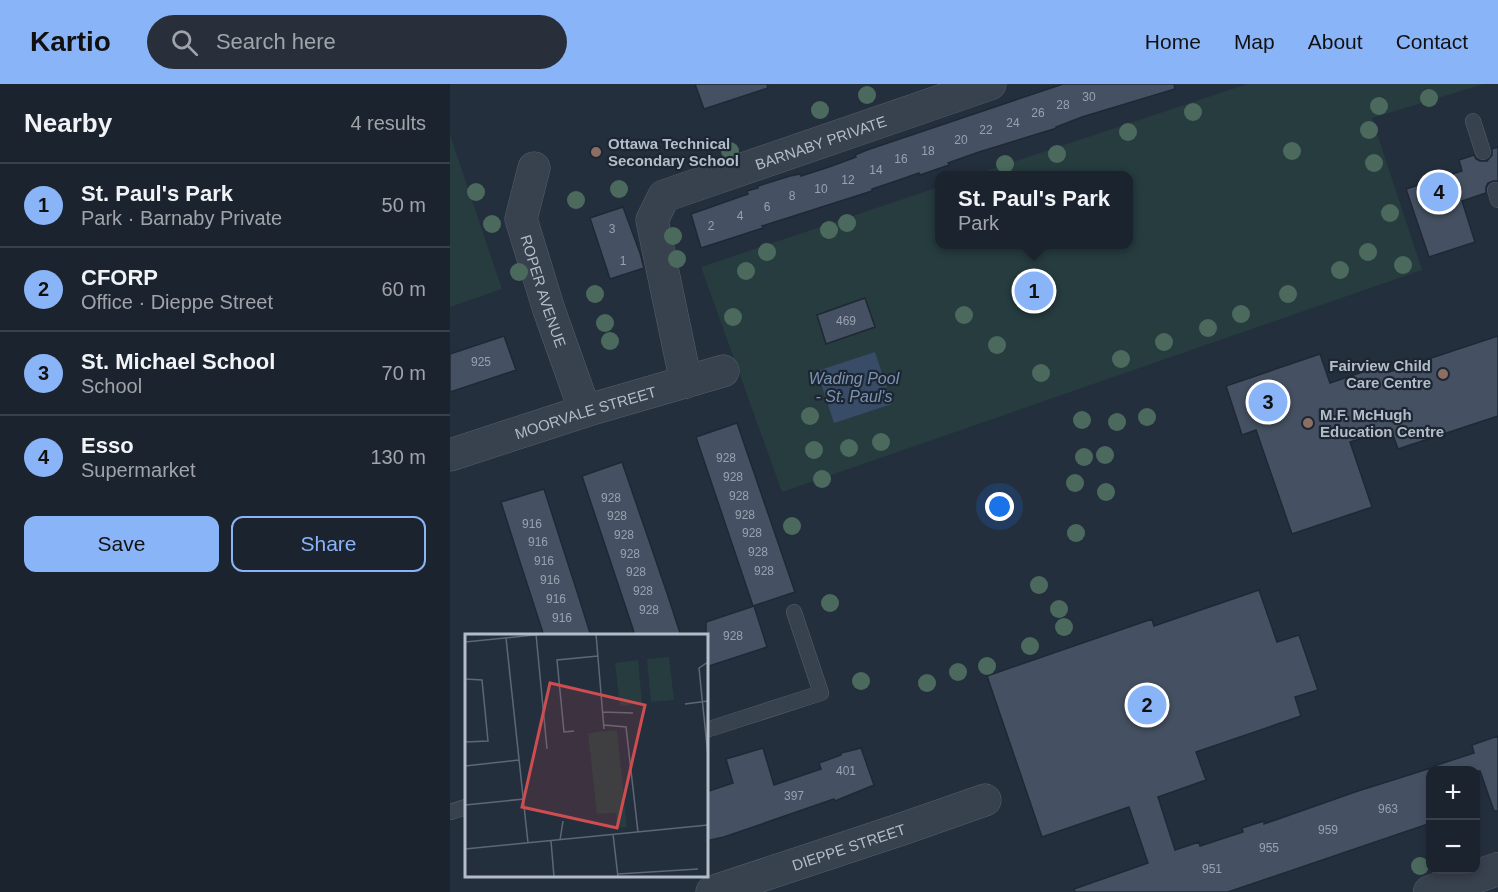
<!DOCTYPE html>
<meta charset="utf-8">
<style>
:root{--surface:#1b232e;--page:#282f3a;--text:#f1f3f6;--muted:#a0a4aa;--line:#39404a;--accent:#8ab4f8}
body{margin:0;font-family:Helvetica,sans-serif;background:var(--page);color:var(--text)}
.controls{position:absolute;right:18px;bottom:18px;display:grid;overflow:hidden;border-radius:12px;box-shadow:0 3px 9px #0003}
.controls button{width:54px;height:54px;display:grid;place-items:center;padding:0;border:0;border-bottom:2px solid var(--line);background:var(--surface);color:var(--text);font:30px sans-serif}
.you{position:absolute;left:550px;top:423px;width:21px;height:21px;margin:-15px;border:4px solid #fff;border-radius:50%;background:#1a73e8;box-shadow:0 0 0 9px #1a73e833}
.badge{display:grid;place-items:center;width:39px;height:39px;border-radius:50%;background:var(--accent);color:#111;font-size:20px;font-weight:700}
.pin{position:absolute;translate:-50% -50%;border:3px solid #fff;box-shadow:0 2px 6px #0006}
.popup{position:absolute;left:485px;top:87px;width:198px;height:78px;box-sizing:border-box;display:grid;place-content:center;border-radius:12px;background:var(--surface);filter:drop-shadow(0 2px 4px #0005);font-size:20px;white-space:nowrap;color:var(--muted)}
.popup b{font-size:22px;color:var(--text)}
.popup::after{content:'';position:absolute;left:50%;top:100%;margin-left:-12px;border:12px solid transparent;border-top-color:var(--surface)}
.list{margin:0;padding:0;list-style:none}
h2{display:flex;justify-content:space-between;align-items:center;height:78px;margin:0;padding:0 24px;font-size:26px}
h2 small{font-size:20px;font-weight:400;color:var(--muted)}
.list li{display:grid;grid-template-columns:39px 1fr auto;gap:18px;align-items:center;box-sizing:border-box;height:84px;padding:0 24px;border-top:2px solid var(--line)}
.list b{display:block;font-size:22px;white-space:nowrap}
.list p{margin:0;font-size:20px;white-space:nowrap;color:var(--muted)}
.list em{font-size:20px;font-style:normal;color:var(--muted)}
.actions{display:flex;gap:12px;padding:18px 24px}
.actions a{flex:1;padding:14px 0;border:2px solid var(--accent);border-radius:12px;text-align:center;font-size:21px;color:var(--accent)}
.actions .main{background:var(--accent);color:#111}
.icon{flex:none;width:33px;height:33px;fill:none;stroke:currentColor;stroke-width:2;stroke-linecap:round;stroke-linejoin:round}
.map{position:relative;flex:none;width:1048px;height:808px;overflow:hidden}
header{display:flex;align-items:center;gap:36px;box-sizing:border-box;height:84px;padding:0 30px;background:var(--accent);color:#111}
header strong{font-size:28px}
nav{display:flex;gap:33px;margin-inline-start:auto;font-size:21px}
.search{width:420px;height:54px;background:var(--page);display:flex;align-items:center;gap:15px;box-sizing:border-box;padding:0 21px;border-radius:33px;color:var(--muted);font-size:22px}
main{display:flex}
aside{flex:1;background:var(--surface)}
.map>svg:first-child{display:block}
.green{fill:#263c3f}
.water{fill:#394c67}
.building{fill:#455162;stroke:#1f2835;stroke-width:1.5}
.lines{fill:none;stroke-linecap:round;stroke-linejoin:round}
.service-casing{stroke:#565f6c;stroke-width:16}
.minor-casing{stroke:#565f6c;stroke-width:33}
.tertiary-casing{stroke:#565f6c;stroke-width:34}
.service{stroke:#38414e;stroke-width:15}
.minor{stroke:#38414e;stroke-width:32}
.tertiary{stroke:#38414e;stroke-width:33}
.tree{fill:#4b6a5d}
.education-dot{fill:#8d6e63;stroke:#1d2633;stroke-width:2}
.labels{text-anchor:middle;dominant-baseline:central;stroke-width:4.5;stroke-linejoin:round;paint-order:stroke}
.number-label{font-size:12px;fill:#98a1af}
.street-label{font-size:15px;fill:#b4bcc9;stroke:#1d2633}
.poi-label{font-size:15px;font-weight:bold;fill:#b4bcc9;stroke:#1d2633;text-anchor:start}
.water-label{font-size:16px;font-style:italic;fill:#7c92b1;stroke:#1d2633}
.inset-road{fill:none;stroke:#5e6776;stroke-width:1.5}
.view{fill:#ce4d50;fill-opacity:0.15;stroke:#ce4d50;stroke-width:3}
.inset-edge{fill:none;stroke:#b4bcc9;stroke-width:3}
</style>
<header>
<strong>Kartio</strong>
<div class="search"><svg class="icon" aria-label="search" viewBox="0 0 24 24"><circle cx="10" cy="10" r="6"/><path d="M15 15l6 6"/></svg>Search here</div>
<nav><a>Home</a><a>Map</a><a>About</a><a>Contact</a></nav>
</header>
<main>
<aside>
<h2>Nearby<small>4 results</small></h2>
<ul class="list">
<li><span class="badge">1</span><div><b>St. Paul's Park</b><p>Park · Barnaby Private</p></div><em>50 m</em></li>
<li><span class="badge">2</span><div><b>CFORP</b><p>Office · Dieppe Street</p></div><em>60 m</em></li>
<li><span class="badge">3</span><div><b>St. Michael School</b><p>School</p></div><em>70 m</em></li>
<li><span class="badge">4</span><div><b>Esso</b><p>Supermarket</p></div><em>130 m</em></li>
</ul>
<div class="actions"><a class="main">Save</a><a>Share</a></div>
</aside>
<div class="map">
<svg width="1048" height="808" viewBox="0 0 1048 808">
<rect width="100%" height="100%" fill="#242f3e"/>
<path class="green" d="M797,0H1034L922,34L972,186L332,408L251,183L489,103L490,160H678V92L524,91Z
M0,51L52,205L0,223Z"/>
<path class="water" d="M425,268L442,320L384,339L367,287Z"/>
<path class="building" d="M245,0H317L318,4L254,25Z
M613,0H724L725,5L632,33L606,43L607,44L529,68L498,79L499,81L470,91L469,89L446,97L422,105V107L312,142L313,144L251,164L241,130L298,110L297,107L308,104V102L340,92L350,90L351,92L379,83L406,73L405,71L417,66Z
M1048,63V97H1043L1038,99L1036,103V109L1012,117L1025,158L979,173L956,105L1012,87L1009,76L1024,71L1026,75L1030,77H1037L1042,71V65Z
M173,123L190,169L194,184L160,195L140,134Z
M415,214L425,243L376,260L367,231Z
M54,252L66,286L0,308V270Z
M1048,252V332L948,365L941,345L900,358L922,423L842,450L806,346L792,351L776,302L870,270L880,299L936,280L939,288Z
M287,339L345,508L303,522L246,353Z
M172,378L217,509L231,552H185L182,542L132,392Z
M94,405L130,517L141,552H94L69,475L51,418Z
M809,506L827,558L849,551L868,606L845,613L851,632L746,668L756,696L708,713L725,766L749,758L750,762L793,748L792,744L814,737V740L908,707L981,684V739L778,808H625L624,805L698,779L679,723L592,753L537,592L702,535L704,542Z
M304,522L317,563L256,583V538Z
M1048,652V727H1044L1030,687H985L984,682L1024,669L1022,661Z
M313,664L324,701L371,685L369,679L391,671V669L411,664L424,701L385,717L384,715L274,753L256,757V708L283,699L276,675Z"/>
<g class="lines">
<g class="service-casing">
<path id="service" d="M1023,37L1033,68
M1045,106L1048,116
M256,646L371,609L344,528
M0,728L16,723"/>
</g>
<g class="minor-casing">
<g id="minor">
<path id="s1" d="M84,84L71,135L99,226L135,327"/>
<path id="s2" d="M236,298L202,136L214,112L540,0"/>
<path id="s3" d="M0,371L135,327L273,287"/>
<path id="s4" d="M262,808L452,745L535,716"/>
</g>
</g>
<g class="tertiary-casing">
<path id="tertiary" d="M980,808L1048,785"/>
</g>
<use href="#service" class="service"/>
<use href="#minor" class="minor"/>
<use href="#tertiary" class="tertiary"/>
</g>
<g class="tree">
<circle cx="417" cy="11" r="9"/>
<circle cx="979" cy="14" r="9"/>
<circle cx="929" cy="22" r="9"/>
<circle cx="370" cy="26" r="9"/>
<circle cx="743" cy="28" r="9"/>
<circle cx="919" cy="46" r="9"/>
<circle cx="678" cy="48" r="9"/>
<circle cx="280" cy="67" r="9"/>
<circle cx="842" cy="67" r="9"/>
<circle cx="607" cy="70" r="9"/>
<circle cx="924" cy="79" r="9"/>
<circle cx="555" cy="80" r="9"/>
<circle cx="169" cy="105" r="9"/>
<circle cx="26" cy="108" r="9"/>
<circle cx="126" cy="116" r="9"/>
<circle cx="940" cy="129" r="9"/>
<circle cx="397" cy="139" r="9"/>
<circle cx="42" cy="140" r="9"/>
<circle cx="379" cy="146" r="9"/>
<circle cx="223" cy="152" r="9"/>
<circle cx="317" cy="168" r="9"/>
<circle cx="918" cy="168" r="9"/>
<circle cx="227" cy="175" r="9"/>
<circle cx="953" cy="181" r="9"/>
<circle cx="890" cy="186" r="9"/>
<circle cx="296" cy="187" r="9"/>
<circle cx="69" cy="188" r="9"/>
<circle cx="145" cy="210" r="9"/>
<circle cx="838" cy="210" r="9"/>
<circle cx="791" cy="230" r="9"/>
<circle cx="514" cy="231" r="9"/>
<circle cx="283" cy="233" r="9"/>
<circle cx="155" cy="239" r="9"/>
<circle cx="758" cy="244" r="9"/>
<circle cx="160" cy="257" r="9"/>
<circle cx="714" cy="258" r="9"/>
<circle cx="547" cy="261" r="9"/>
<circle cx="671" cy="275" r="9"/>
<circle cx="591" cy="289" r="9"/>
<circle cx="360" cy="332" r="9"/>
<circle cx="697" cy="333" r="9"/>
<circle cx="632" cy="336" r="9"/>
<circle cx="667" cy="338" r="9"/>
<circle cx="431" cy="358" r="9"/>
<circle cx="399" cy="364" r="9"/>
<circle cx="364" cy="366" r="9"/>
<circle cx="655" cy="371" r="9"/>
<circle cx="634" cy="373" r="9"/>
<circle cx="372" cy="395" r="9"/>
<circle cx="625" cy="399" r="9"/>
<circle cx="656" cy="408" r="9"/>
<circle cx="342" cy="442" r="9"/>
<circle cx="626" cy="449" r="9"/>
<circle cx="589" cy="501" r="9"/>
<circle cx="380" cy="519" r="9"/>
<circle cx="609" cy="525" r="9"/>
<circle cx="614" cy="543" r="9"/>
<circle cx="580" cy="562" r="9"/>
<circle cx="537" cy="582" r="9"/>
<circle cx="508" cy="588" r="9"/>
<circle cx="411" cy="597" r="9"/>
<circle cx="477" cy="599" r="9"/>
<circle cx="970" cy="782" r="9"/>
</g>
<g class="education-dot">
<circle cx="146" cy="68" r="6"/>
<circle cx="993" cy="290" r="6"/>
<circle cx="858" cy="339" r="6"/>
</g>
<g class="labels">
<g class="number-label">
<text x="639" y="13">30</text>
<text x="613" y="21">28</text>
<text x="588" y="29">26</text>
<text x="563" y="39">24</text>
<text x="536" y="46">22</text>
<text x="511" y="56">20</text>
<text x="478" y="67">18</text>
<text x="451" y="75">16</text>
<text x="426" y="86">14</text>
<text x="398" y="96">12</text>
<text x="371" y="105">10</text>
<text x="342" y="112">8</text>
<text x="317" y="123">6</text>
<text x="290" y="132">4</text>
<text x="261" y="142">2</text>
<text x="162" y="145">3</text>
<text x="173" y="177">1</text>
<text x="396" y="237">469</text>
<text x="31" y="278">925</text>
<text x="276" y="374">928</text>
<text x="283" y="393">928</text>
<text x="289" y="412">928</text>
<text x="161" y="414">928</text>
<text x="295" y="431">928</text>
<text x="167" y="432">928</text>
<text x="82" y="440">916</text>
<text x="302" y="449">928</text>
<text x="174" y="451">928</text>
<text x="88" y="458">916</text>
<text x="308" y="468">928</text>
<text x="180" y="470">928</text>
<text x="94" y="477">916</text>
<text x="314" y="487">928</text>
<text x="186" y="488">928</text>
<text x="100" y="496">916</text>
<text x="193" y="507">928</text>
<text x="106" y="515">916</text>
<text x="199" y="526">928</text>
<text x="112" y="534">916</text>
<text x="283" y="552">928</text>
<text x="396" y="687">401</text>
<text x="344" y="712">397</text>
<text x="938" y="725">963</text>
<text x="878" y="746">959</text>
<text x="819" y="764">955</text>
<text x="762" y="785">951</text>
</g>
<g class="street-label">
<text stroke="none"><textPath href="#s2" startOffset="358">BARNABY PRIVATE</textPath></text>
<text stroke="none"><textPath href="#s1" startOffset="128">ROPER AVENUE</textPath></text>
<text stroke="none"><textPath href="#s3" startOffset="142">MOORVALE STREET</textPath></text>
<text stroke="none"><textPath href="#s4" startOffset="144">DIEPPE STREET</textPath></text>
</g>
<g class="poi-label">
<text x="158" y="59">Ottawa Technical<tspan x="158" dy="17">Secondary School</tspan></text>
<text x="981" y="281" text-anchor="end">Fairview Child<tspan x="981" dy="17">Care Centre</tspan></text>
<text x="870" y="330">M.F. McHugh<tspan x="870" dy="17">Education Centre</tspan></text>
</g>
<g class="water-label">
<text x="404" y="294">Wading Pool<tspan x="404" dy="18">- St. Paul's</tspan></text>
</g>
</g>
<g transform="translate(15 550)">
<rect width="243" height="243" fill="#242f3e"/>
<path d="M204,23L209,66L186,68L182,25ZM173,26L177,69L155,72L150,29ZM152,96L162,193L152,194L151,179L132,180L123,99Z" fill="#263c3f"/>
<path class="inset-road" d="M71,0L82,115M131,0L139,95M41,4L63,209M0,8L79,0M243,28L234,34L243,122M0,45L17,46L23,107L0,108M220,70L243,67M138,78L168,79M139,91L161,93L173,198M109,97L99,98L92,26L133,22M0,132L54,126M0,171L59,165M148,200L153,243M95,206L98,187M86,207L89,243M0,215L243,191M153,240L233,235"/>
<path class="view" d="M85,49L180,71L152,194L57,173Z"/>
<rect width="243" height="243" class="inset-edge"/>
</g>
</svg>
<div class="controls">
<button>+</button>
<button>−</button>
</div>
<div class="you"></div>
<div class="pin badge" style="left:584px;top:207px">1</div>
<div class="popup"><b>St. Paul's Park</b>Park</div>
<div class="pin badge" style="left:697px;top:621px">2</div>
<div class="pin badge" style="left:818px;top:318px">3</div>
<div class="pin badge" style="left:989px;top:108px">4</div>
</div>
</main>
